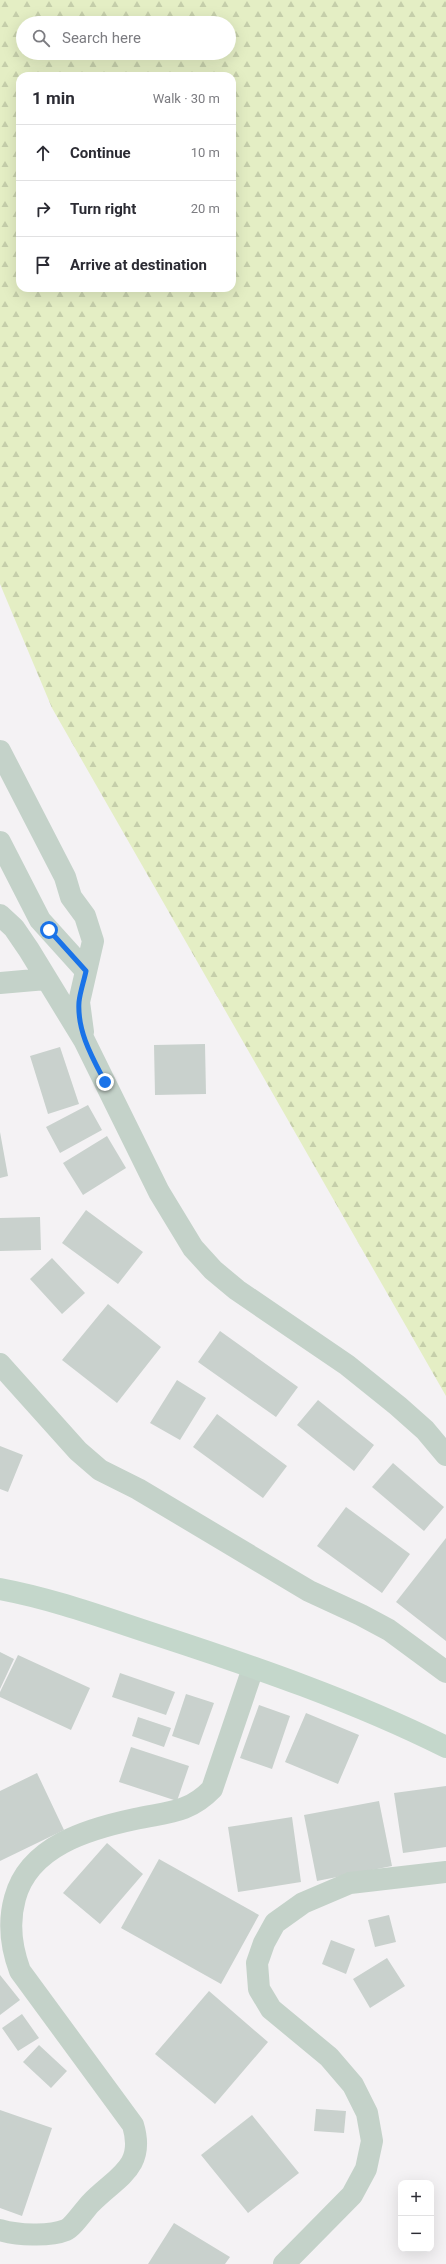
<!DOCTYPE html>
<meta charset="utf-8">
<style>
:root{--surface:#fff;--page:#f7f7f7;--text:#2b2b33;--muted:#7c7c81;--line:#e1e1e2}
body{margin:0;font-family:Roboto,sans-serif;background:var(--page);color:var(--text)}
.controls{position:absolute;right:12px;bottom:12px;display:grid;overflow:hidden;border-radius:8px;box-shadow:0 4px 16px #0002}
.controls button{width:36px;height:36px;display:grid;place-items:center;padding:0;border:0;border-bottom:1px solid var(--line);background:var(--surface);color:var(--text);font:20px sans-serif}
.stop{position:absolute;width:12px;height:12px;margin:-9px;border:3px solid #1a73e8;border-radius:50%;background:#fff}
.stop.end{background:#1a73e8;border-color:#fff;box-shadow:0 1px 4px #0008}
.list{margin:0;padding:0;list-style:none}
h2{display:flex;justify-content:space-between;align-items:center;height:52px;margin:0;padding:0 16px;font-size:17px}
h2 small{font-size:13px;font-weight:400;color:var(--muted)}
.list li{display:grid;grid-template-columns:26px 1fr auto;gap:12px;align-items:center;box-sizing:border-box;height:56px;padding:0 16px;border-top:1px solid var(--line)}
.list b{display:block;font-size:15px;white-space:nowrap}
.list em{font-size:13px;font-style:normal;color:var(--muted)}
.icon{flex:none;width:22px;height:22px;fill:none;stroke:currentColor;stroke-width:2;stroke-linecap:round;stroke-linejoin:round}
.map{position:relative;flex:none;width:446px;height:2264px;overflow:hidden}
.search{position:absolute;background:var(--surface);box-shadow:0 4px 16px #0002;left:16px;top:16px;width:220px;height:44px;display:flex;align-items:center;gap:10px;box-sizing:border-box;padding:0 14px;border-radius:22px;color:var(--muted);font-size:15px}
.panel{position:absolute;background:var(--surface);box-shadow:0 4px 16px #0002;left:16px;top:72px;width:220px;height:220px;border-radius:12px}
.map>svg:first-child{display:block}
.forest{fill:url(#forest-firs);fill-rule:evenodd}
.building{fill:#c9d1cd}
.lines{fill:none;stroke-linecap:round;stroke-linejoin:round}
.street{stroke:#c4d2c9;stroke-width:22}
.secondary{stroke:#c4d7cb;stroke-width:22}
.route{stroke:#1a73e8;stroke-width:5}
</style>
<div class="map">
<svg width="446" height="2264" viewBox="0 0 446 2264">
<defs>
<pattern id="forest-firs" width="22" height="20" patternUnits="userSpaceOnUse"><rect width="22" height="20" fill="#e4eec4"/><path d="M5 1l3.5 6h-7zM16 11l3.5 6h-7z" fill="#c5ceaa"/></pattern>
</defs>
<rect width="100%" height="100%" fill="#f4f2f4"/>
<path class="forest" d="M0,0H446V1396L52,708L0,584ZM23,23H229V53H23ZM20,76H232V288H20Z"/>
<path class="building" d="M205,1044L206,1094L155,1095L154,1045Z
M60,1047L79,1104L48,1114L30,1056Z
M88,1105L102,1130L60,1153L46,1127Z
M0,1132L8,1176L0,1178Z
M107,1136L126,1168L83,1195L63,1163Z
M86,1210L143,1252L118,1284L62,1243Z
M40,1217L41,1250L0,1251V1218Z
M52,1258L85,1293L62,1314L30,1279Z
M108,1304L161,1347L117,1403L62,1360Z
M220,1331L298,1387L276,1417L198,1362Z
M177,1380L206,1398L180,1440L150,1423Z
M318,1400L374,1445L354,1471L297,1425Z
M217,1414L287,1466L263,1498L193,1447Z
M0,1446L23,1455L8,1492L0,1489Z
M393,1463L444,1507L424,1531L372,1487Z
M346,1507L410,1554L382,1593L317,1546Z
M446,1538V1641L396,1602Z
M0,1652L14,1659L0,1689Z
M18,1655L90,1688L71,1730L0,1697V1692Z
M120,1673L175,1692L166,1715L112,1697Z
M186,1694L214,1703L199,1745L172,1736Z
M259,1705L290,1716L272,1769L240,1758Z
M306,1713L359,1735L338,1784L285,1762Z
M138,1717L171,1728L164,1747L132,1736Z
M131,1747L189,1766L177,1801L119,1782Z
M37,1773L64,1830L0,1861V1791Z
M446,1786V1847L403,1853L394,1793Z
M379,1801L392,1866L317,1881L304,1815Z
M292,1817L301,1882L238,1892L228,1827Z
M107,1843L143,1874L100,1924L63,1893Z
M159,1859L259,1915L221,1984L121,1928Z
M389,1915L396,1942L375,1947L368,1920Z
M331,1940L355,1949L346,1974L322,1964Z
M387,1958L405,1986L370,2008L353,1979Z
M0,1975L20,2000L0,2015Z
M209,1991L268,2042L215,2104L155,2054Z
M22,2014L39,2038L18,2051L2,2028Z
M39,2045L67,2071L51,2088L23,2062Z
M316,2109L346,2111L344,2133L314,2131Z
M0,2110L52,2128L22,2216L0,2208Z
M252,2115L299,2173L248,2213L201,2155Z
M174,2223L230,2257L225,2264H148Z"/>
<g class="lines">
<path class="street" d="M0,751L65,877L71,897L85,916L93,941L79,1002L83,1032
M0,842L40,920L86,971
M0,915L14,928L29,950L84,1040L159,1192L193,1248L213,1270L237,1290L347,1365L398,1406L425,1430L446,1455
M0,983L46,979
M0,1364L78,1451L100,1470L138,1489L309,1591L361,1615L389,1630L446,1672
M0,2230C17,2235 49,2237 66,2230C73,2227 85,2209 91,2203C116,2177 146,2168 133,2125L20,1971C11,1947 8,1923 15,1898C29,1846 88,1829 135,1819C166,1812 188,1814 212,1789L253,1668
M284,2264L352,2195L366,2169L372,2141L367,2113L353,2085L329,2057L271,2009L259,1989L257,1963L264,1943L275,1923L303,1903L350,1883L446,1872"/>
<path class="secondary" d="M0,1589C54,1599 105,1618 157,1635C255,1667 354,1701 446,1747"/>
</g>
<g class="lines">
<path class="route" d="M49,930L86,971C84,981 80,992 79,1002C77,1031 92,1057 105,1082"/>
</g>
</svg>
<div class="controls">
<button>+</button>
<button>−</button>
</div>
<div class="stop" style="left:49px;top:930px"></div>
<div class="stop end" style="left:105px;top:1082px"></div>
<div class="search"><svg class="icon" aria-label="search" viewBox="0 0 24 24"><circle cx="10" cy="10" r="6"/><path d="M15 15l6 6"/></svg>Search here</div>
<section class="panel">
<h2>1 min<small>Walk · 30 m</small></h2>
<ul class="list">
<li><svg class="icon" aria-label="ahead" viewBox="0 0 24 24"><path d="M12 20V5M6 11l6-6 6 6"/></svg><div><b>Continue</b></div><em>10 m</em></li>
<li><svg class="icon" aria-label="right" viewBox="0 0 24 24"><path d="M7 20v-9h11M14 6l5 5-5 5"/></svg><div><b>Turn right</b></div><em>20 m</em></li>
<li><svg class="icon" aria-label="arrive" viewBox="0 0 24 24"><path d="M6 21V4h12l-3 4 3 4H6"/></svg><div><b>Arrive at destination</b></div></li>
</ul>
</section>
</div>
